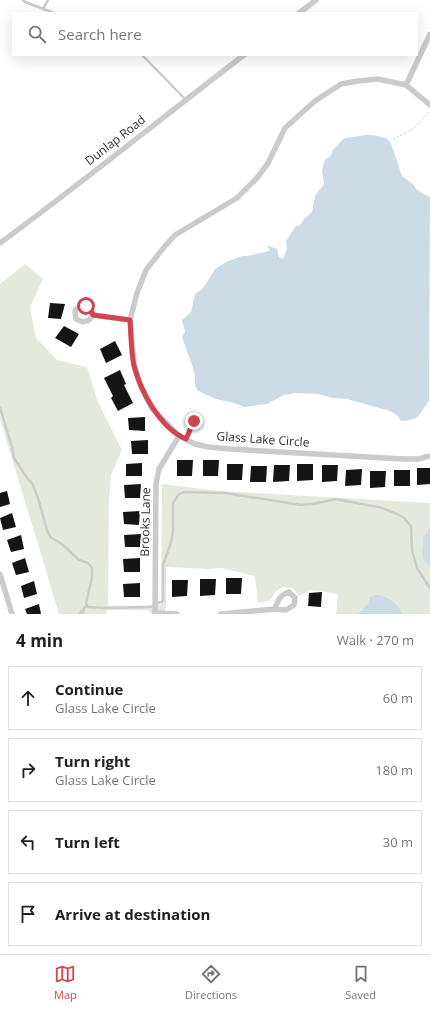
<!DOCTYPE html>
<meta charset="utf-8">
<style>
:root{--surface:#fff;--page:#f6f6f6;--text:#202124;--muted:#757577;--line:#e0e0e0;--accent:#cf4650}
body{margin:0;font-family:"Open Sans",sans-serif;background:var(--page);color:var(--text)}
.stop{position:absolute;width:12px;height:12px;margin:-9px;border:3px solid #cf4650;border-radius:50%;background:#fff}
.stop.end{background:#cf4650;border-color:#fff;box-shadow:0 1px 4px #0008}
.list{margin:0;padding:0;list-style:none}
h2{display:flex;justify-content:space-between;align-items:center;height:52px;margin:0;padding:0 16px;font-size:17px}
h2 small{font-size:13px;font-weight:400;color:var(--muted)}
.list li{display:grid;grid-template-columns:26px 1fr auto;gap:12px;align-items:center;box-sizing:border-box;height:64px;margin:0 8px 8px;padding:0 8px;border:1px solid var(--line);border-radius:0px}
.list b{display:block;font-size:15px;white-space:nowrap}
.list p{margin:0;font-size:13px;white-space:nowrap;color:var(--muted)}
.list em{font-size:13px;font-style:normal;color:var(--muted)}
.icon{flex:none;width:22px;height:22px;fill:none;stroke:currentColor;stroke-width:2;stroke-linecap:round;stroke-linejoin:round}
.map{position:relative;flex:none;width:430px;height:614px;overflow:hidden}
.search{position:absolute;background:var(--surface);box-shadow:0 4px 16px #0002;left:12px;right:12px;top:12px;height:44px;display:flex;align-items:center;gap:10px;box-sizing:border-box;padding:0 14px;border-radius:0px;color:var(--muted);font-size:15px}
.sheet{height:340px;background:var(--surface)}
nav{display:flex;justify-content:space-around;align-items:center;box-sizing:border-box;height:56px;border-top:1px solid var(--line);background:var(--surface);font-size:11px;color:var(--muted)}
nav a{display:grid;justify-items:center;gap:2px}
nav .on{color:var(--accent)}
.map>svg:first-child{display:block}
.green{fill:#e4e9dd}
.water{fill:#ccdce7}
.building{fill:#151515}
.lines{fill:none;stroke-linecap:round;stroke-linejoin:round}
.path{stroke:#c8c8c8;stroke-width:1;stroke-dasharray:2 2;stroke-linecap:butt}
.lane{stroke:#cbcbcb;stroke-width:2.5}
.street{stroke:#cbcbcb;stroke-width:5.5}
.route{stroke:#cf4650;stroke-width:5}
.labels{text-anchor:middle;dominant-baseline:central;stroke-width:4;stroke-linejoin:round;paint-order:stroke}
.street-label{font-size:12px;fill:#2e2e2e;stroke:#fff}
</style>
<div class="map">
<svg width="430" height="614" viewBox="0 0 430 614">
<rect width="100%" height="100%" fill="#fff"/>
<path class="green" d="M25,264L43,279L30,307L36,338L57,360L87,367L98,402L122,450L111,475L109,501L108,606L161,605L162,484L219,491L430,503V614H336L338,594L311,590L299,596L293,588L283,587L276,591L271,599L268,601L258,603L255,576L221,568L208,569L166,567V606L164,614H152L147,610H107L106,614H59L0,419V284Z"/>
<path class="water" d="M366,135H373L386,138L391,143L402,176L413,184L417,190L430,197L429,401C418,415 421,420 401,421L398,416L390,411L347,399L332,398L319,394L295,393L284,395L267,404L244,407L234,403L216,399L198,391L195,386V375L192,365L182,337L185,332L182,320L191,312L195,294L204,287L215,269L226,262L242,256H247L269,251V248L266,245L277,249L279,257L283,259L287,249L286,241L296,226L300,225L306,216L308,217L309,214L312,212L315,196L324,184L322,171L324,161L331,155L333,150L342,140L346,138Z
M430,528V566C417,557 425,549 423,537Z
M375,595C386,595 399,603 402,614H358L368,604L370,597Z"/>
<path class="building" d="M50,303L65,304L61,319L48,318Z
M64,326L79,334L71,347L55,338Z
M115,341L122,355L106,363L100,349Z
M120,370L126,384L124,385L133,403L118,411L111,398L113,396L104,378Z
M145,417V431L129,430L128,418Z
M148,440V454H132L131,441Z
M177,460H193L192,476H177Z
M203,460H219L218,476H203Z
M142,463V476H126V464Z
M227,464H243L242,480H227Z
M297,464H313V480L297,481Z
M274,465H290L289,481L273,482Z
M322,465H338L337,481L322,482Z
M251,466H267L266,482H250Z
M417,468H430V484L417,485Z
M362,469L361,485L345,486L346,470Z
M394,470H410V486H394Z
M370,471H386L385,487L370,488Z
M141,484L140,498H125L124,485Z
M7,491L10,504L0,507V493Z
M140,511L139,525L124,524L123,512Z
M12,513L16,527L3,530L0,518Z
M141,534L140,547H125L124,535Z
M21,535L24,549L11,552L7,540Z
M25,558L29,572L16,575L12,563Z
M140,558V572H124L123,559Z
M226,578H242L241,594H226Z
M200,579H216L215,595L200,596Z
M172,580H188L187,596L172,597Z
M34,581L37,594L24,598L21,586Z
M140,583V597H124L123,584Z
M322,592L321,607L308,606L309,593Z
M39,604L41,614H27L25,609Z"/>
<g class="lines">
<path class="path" d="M393,139L406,133L414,128L430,112
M188,435L195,417L190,408"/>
<path class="lane" d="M23,0L25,2L54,13
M43,9L48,0
M142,55L185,99
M0,408L12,447L14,458L27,478L32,483L38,498L47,530L50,537L62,544L79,560L88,563L92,568V578L86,603L88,607L105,608L151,607L158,603L163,601V565L171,542L173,532V503L178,495L184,492L225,493L301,505L313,504L336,499L382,508L397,514L404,518L411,526L412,550L417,568L430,588
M84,609L83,612L80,613L86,606"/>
<path class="street" d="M299,13L316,0
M406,85L430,34
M430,105L406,85L378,79L358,81L341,84L315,101L285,128L268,163L257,178L237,198L175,235L165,246L146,270L137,293L130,320L134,364L140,384L151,407L179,436L195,444L208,447L230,449L403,459H418L430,456
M0,243C83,182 163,117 244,55
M83,306L89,308L93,315L89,320L83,322L76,319L75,312L76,309Z
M93,315L130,320
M0,574L12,614
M155,613L177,614
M155,614L156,484L159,469L179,436
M221,614L275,609L286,610L294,605L295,598L289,592C280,595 278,600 275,609"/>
</g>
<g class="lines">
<path class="route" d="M86,306L92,312L93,315L130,320C131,334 131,352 134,366C141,392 160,428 186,439L194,421"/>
</g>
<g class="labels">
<g class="street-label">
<text transform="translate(115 140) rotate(-38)">Dunlap Road</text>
<text transform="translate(263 439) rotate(4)">Glass Lake Circle</text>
<text transform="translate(145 522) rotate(-89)">Brooks Lane</text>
</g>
</g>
</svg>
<div class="stop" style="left:86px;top:306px"></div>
<div class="stop end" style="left:194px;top:421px"></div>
<div class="search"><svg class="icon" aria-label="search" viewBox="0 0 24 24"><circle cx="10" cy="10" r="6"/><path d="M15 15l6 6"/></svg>Search here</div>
</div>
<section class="sheet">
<h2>4 min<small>Walk · 270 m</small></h2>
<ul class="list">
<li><svg class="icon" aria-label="ahead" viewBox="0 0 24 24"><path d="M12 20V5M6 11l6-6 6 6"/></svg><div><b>Continue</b><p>Glass Lake Circle</p></div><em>60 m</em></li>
<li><svg class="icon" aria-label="right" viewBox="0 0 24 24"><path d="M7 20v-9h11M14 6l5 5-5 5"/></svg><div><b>Turn right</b><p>Glass Lake Circle</p></div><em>180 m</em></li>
<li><svg class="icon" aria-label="left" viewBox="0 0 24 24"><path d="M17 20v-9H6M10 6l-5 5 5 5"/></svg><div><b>Turn left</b></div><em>30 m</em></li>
<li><svg class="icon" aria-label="arrive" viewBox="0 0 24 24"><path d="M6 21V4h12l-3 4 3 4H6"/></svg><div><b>Arrive at destination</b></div></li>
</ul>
</section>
<nav>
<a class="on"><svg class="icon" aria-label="map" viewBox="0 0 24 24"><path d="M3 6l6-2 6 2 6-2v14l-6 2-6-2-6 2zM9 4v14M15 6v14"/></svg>Map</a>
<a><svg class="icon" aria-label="directions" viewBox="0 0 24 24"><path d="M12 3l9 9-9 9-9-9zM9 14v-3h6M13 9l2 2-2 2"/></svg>Directions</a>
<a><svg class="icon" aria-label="saved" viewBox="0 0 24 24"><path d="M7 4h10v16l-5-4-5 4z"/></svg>Saved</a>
</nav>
